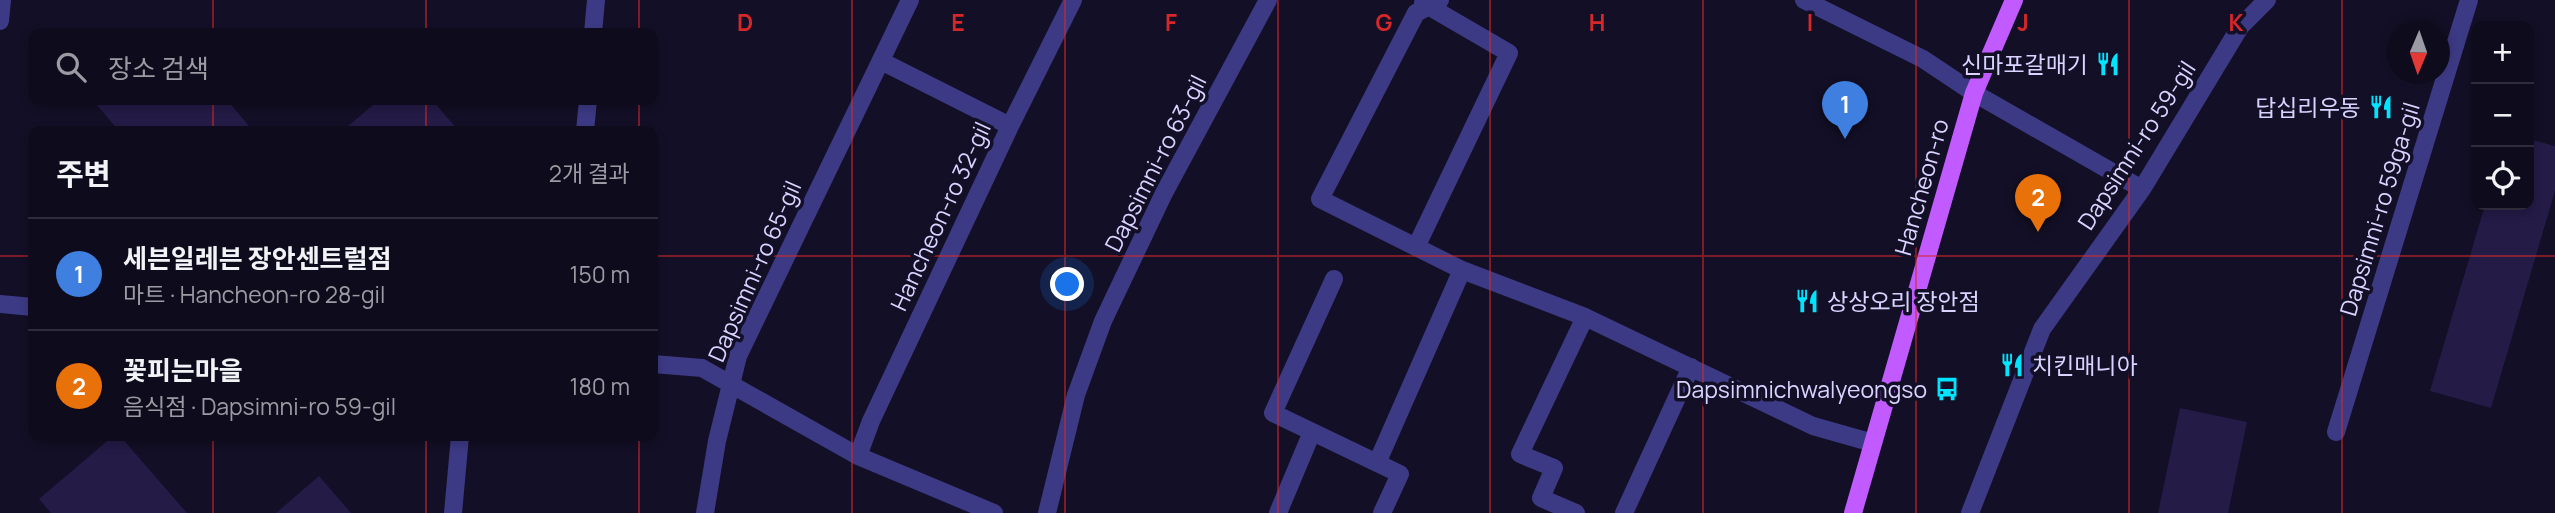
<!DOCTYPE html>
<html lang="ko">
<meta charset="utf-8">
<style>
:root{--surface:#0e0b1c;--page:#1c1929;--text:#f1f3f6;--muted:#9b9ba3;--line:#2e2b3b;--accent:#1a73e8}
body{margin:0;font-family:Manrope,"Noto Sans KR",sans-serif;background:var(--page);color:var(--text)}
.controls{position:absolute;right:21px;top:21px;display:grid;overflow:hidden;border-radius:14px;box-shadow:0 4px 10px #0003}
.controls button{width:63px;height:63px;display:grid;place-items:center;padding:0;border:0;border-bottom:2px solid var(--line);background:var(--surface);color:var(--text);font:35px sans-serif}
.compass{position:absolute;left:2387px;top:21px;width:63px;height:63px;border-radius:50%;background:var(--surface);box-shadow:0 4px 10px #0003;rotate:182deg}
.you{position:absolute;left:1068px;top:285px;width:24px;height:24px;margin:-18px;border:5px solid #fff;border-radius:50%;background:#1a73e8;box-shadow:0 0 0 10px #1a73e833}
.badge{display:grid;place-items:center;width:46px;height:46px;border-radius:50%;background:var(--accent);color:#fff;font-size:23px;font-weight:700}
.pin{position:absolute;translate:-50% -58px;filter:drop-shadow(0 2px 4px #0008)}
.pin::after{content:'';position:absolute;top:37px;width:24px;height:21px;background:inherit;clip-path:polygon(0 0,100% 0,50% 100%)}
.list{margin:0;padding:0;list-style:none}
h2{display:flex;justify-content:space-between;align-items:center;height:91px;margin:0;padding:0 28px;font-size:30px}
h2 small{font-size:23px;font-weight:400;color:var(--muted)}
.list li{display:grid;grid-template-columns:46px 1fr auto;gap:21px;align-items:center;box-sizing:border-box;height:112px;padding:0 28px;border-top:2px solid var(--line)}
.list b{display:block;font-size:26px;white-space:nowrap}
.list p{margin:0;font-size:23px;white-space:nowrap;color:var(--muted)}
.list em{font-size:23px;font-style:normal;color:var(--muted)}
.icon{flex:none;width:38px;height:38px;fill:none;stroke:currentColor;stroke-width:2;stroke-linecap:round;stroke-linejoin:round}
.map{position:relative;flex:none;width:2555px;height:513px;overflow:hidden}
.search{position:absolute;background:var(--surface);box-shadow:0 4px 10px #0003;left:28px;top:28px;width:630px;height:77px;display:flex;align-items:center;gap:18px;box-sizing:border-box;padding:0 24px;border-radius:14px;color:var(--muted);font-size:26px}
.panel{position:absolute;background:var(--surface);box-shadow:0 4px 10px #0003;left:28px;top:126px;width:630px;height:315px;border-radius:14px}
.map>svg:first-child{display:block}
.building{fill:#241b47}
.lines{fill:none;stroke-linecap:round;stroke-linejoin:round}
.minor{stroke:#3d3a85;stroke-width:18}
.major{stroke:#c25bff;stroke-width:18}
.grid{fill:none;stroke:#d62828;stroke-width:2;stroke-opacity:0.55}
.labels{text-anchor:middle;dominant-baseline:central;stroke-width:7;stroke-linejoin:round;paint-order:stroke}
.poi-label{font-size:23px;fill:#d9d4ff;stroke:#130f26;text-anchor:end}
.street-label{font-size:23px;fill:#d9d4ff;stroke:#130f26}
.grid-label{font-size:23px;text-anchor:middle;font-weight:bold;fill:#d62828;stroke:#130f26;stroke-width:7;stroke-linejoin:round;paint-order:stroke}
</style>
<div class="map">
<svg width="2555" height="513" viewBox="0 0 2555 513">
<rect width="100%" height="100%" fill="#130f26"/>
<path class="building" d="M101,100H227L250,127L245,131H119L96,104Z
M379,100H432L459,131H342Z
M2529,139L2555,146V191L2491,408L2430,391L2485,205H2529Z
M2180,408L2247,422L2228,513H2158Z
M113,436H120L187,513H51L39,499Z
M319,476L351,513H276Z"/>
<g class="lines">
<path class="minor" d="M1440,0L1416,13L1320,199L1462,270L1585,317L1813,426L1873,443
M1804,0L1923,59L1974,93L2142,189
M0,21L2,0
M593,33L596,0
M881,61L1010,126
M585,131L588,100
M1416,247L1509,53L1423,3
M1334,279L1273,413L1400,474L1382,513
M0,304L33,307
M653,364L702,368L858,456L994,513
M2336,432L2469,0
M858,456L871,421L1010,126L1073,0
M1377,463L1462,270
M453,513L460,436
M705,513L717,441L738,356L910,0
M1047,513L1076,395L1103,321L1164,193L1268,0
M1278,513L1312,432
M1576,513L1541,498L1554,468L1520,454L1585,317
M1624,513L1691,367
M1970,513L2042,329L2142,189L2240,27L2267,0"/>
<path class="major" d="M1853,513L1974,93L2014,0"/>
</g>
<path class="grid" d="M213,0V33M426,0V33M639,0V33M852,0V513M1065,0V513M1278,0V513M1490,0V513M1703,0V513M1916,0V513M2129,0V513M2342,0V513M213,100V131M426,100V131M639,100V131M0,256H33M653,256H2555M213,436V513M426,436V513M639,436V513"/>
<defs>
<g id="restaurant-bare" transform="scale(1.89)"><path d="M-5-6h1v4h1v-4h1v4h1v-4h1v5L-1.5 .5V6h-2V.5L-5-1ZM5-6V6H3V1.5H1.5Q1.5-4 5-6Z" fill="#00e5ff" stroke="#130f26" stroke-width="2.5" paint-order="stroke"/></g>
<g id="bus-bare" transform="scale(1.89)"><path d="M-5-6H5V4H4V6H2V4H-2V6H-4V4H-5ZM-3.5-4V0h7V-4ZM-3.5 1.2v1.5H-2V1.2ZM2 1.2v1.5H3.5V1.2Z" fill="#00e5ff" stroke="#130f26" stroke-width="2.5" paint-order="stroke"/></g>
</defs>
<g fill-rule="evenodd">
<use href="#restaurant-bare" x="2108" y="64"/>
<use href="#restaurant-bare" x="2381" y="107"/>
<use href="#restaurant-bare" x="1807" y="301"/>
<use href="#restaurant-bare" x="2012" y="365"/>
<use href="#bus-bare" x="1947" y="389"/>
</g>
<g class="labels">
<g class="poi-label">
<text x="2088" y="64">신마포갈매기</text>
<text x="2361" y="107">답십리우동</text>
<text x="1827" y="301" text-anchor="start">상상오리 장안점</text>
<text x="2032" y="365" text-anchor="start">치킨매니아</text>
<text x="1927" y="389">Dapsimnichwalyeongso</text>
</g>
<g class="street-label">
<text transform="translate(2136 145) rotate(-57)">Dapsimni-ro 59-gil</text>
<text transform="translate(1155 163) rotate(-63)">Dapsimni-ro 63-gil</text>
<text transform="translate(1921 187) rotate(-74)">Hancheon-ro</text>
<text transform="translate(2379 209) rotate(-73)">Dapsimni-ro 59ga-gil</text>
<text transform="translate(940 216) rotate(-65)">Hancheon-ro 32-gil</text>
<text transform="translate(754 271) rotate(-66)">Dapsimni-ro 65-gil</text>
</g>
</g>
<g class="grid-label">
<text x="745" y="31">D</text>
<text x="958" y="31">E</text>
<text x="1171" y="31">F</text>
<text x="1384" y="31">G</text>
<text x="1597" y="31">H</text>
<text x="1810" y="31">I</text>
<text x="2023" y="31">J</text>
<text x="2236" y="31">K</text>
</g>
</svg>
<div class="controls">
<button>+</button>
<button>−</button>
<button><svg class="icon" aria-label="locate" viewBox="0 0 24 24"><circle cx="12" cy="12" r="6"/><path d="M12 2v4M12 18v4M2 12h4M18 12h4"/></svg></button>
</div>
<svg class="compass" viewBox="-18 -18 36 36"><path d="M0-13l5 13h-10z" fill="#e53935"/><path d="M0 13l5-13h-10z" fill="#9b9ba3"/></svg>
<div class="you"></div>
<div class="pin badge" style="left:1845px;top:139px;background:#3f7fe0">1</div>
<div class="pin badge" style="left:2038px;top:232px;background:#e8710a">2</div>
<div class="search"><svg class="icon" aria-label="search" viewBox="0 0 24 24"><circle cx="10" cy="10" r="6"/><path d="M15 15l6 6"/></svg>장소 검색</div>
<section class="panel">
<h2>주변<small>2개 결과</small></h2>
<ul class="list">
<li><span class="badge" style="background:#3f7fe0">1</span><div><b>세븐일레븐 장안센트럴점</b><p>마트 · Hancheon-ro 28-gil</p></div><em>150 m</em></li>
<li><span class="badge" style="background:#e8710a">2</span><div><b>꽃피는마을</b><p>음식점 · Dapsimni-ro 59-gil</p></div><em>180 m</em></li>
</ul>
</section>
</div>
